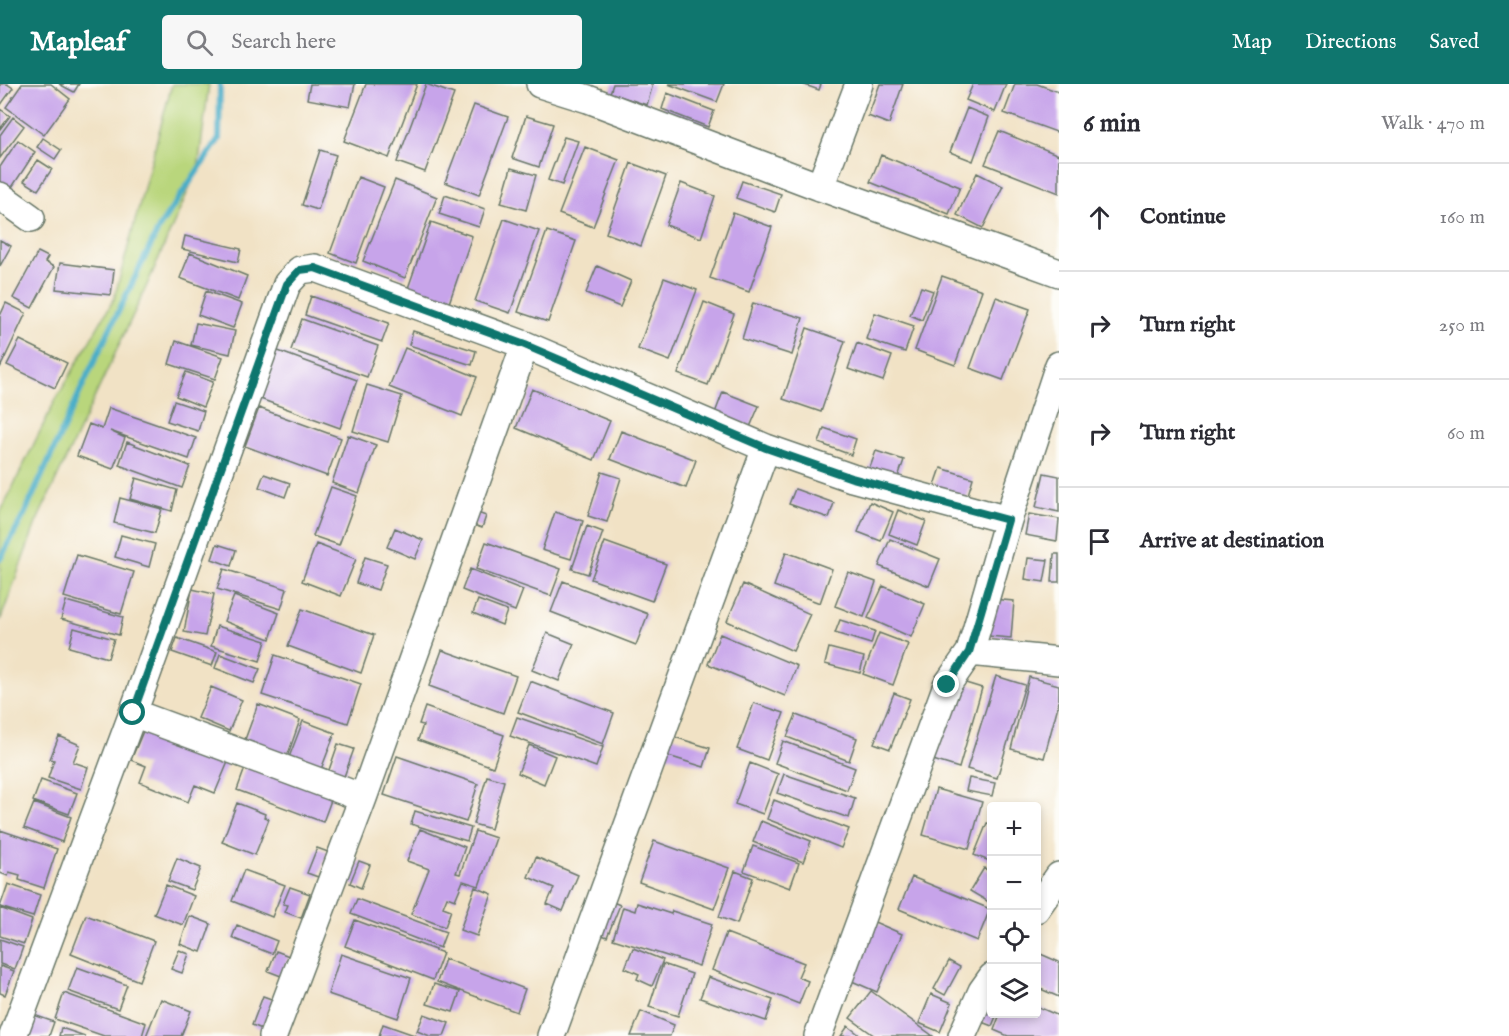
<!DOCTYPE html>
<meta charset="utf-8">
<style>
:root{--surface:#fff;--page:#f7f7f7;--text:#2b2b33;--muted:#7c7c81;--line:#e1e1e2;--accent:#0f766e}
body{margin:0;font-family:"IM FELL English",serif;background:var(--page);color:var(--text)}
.controls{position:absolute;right:18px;bottom:18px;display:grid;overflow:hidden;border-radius:6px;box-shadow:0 3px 9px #0003}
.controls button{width:54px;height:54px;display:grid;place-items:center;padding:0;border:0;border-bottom:2px solid var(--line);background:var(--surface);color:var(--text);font:30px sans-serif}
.stop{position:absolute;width:18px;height:18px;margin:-14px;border:4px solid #0f766e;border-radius:50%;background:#fff}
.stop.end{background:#0f766e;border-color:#fff;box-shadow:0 2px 6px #0008}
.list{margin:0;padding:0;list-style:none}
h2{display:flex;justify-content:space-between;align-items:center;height:78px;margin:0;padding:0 24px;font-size:26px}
h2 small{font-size:20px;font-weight:400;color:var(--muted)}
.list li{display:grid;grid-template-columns:39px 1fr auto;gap:18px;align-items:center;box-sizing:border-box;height:108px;padding:0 24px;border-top:2px solid var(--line)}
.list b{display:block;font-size:22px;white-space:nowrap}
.list em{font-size:20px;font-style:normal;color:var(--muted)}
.icon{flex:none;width:33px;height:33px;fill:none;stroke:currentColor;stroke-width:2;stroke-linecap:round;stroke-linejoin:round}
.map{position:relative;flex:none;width:1059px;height:952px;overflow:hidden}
header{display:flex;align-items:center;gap:36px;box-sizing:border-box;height:84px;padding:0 30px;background:var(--accent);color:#fff}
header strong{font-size:28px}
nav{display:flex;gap:33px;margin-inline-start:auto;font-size:21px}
.search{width:420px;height:54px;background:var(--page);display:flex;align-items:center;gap:15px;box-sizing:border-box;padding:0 21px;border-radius:6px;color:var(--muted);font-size:22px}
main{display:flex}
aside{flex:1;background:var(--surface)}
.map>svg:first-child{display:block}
.green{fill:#b9d67c;stroke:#6c8a58;stroke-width:1.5}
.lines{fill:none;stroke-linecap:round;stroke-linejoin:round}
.stream{stroke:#49adc8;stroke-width:6}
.building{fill:#c7a4ea}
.minor-casing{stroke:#687767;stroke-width:30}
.minor{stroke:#fff;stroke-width:27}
.route{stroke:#0f766e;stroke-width:8}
</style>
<header>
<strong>Mapleaf</strong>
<div class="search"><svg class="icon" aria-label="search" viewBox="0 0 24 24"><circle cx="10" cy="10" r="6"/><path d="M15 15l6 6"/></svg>Search here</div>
<nav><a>Map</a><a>Directions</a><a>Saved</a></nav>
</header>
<main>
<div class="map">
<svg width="1059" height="952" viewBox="0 0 1059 952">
<rect width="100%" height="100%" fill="#fdfcf7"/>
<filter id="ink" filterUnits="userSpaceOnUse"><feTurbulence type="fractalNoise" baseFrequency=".0167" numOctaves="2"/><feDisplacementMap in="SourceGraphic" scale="12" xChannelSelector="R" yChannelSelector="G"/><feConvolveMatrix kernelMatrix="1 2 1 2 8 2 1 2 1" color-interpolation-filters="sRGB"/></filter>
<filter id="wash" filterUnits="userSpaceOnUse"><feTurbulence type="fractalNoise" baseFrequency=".008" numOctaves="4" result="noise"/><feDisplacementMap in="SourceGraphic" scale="24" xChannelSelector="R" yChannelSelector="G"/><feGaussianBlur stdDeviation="1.35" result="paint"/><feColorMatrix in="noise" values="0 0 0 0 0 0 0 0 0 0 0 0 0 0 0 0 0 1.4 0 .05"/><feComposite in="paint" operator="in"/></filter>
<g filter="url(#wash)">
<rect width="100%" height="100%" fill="#f1e2c5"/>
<path class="green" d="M172,0H209L198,84L147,201L36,439L0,537V429L54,319L114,215Z"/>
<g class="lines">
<path class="stream" d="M0,475L24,431L89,288L160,142L219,55L220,0"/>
</g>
<g id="blocks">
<path class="building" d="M0,0H7L13,4L0,22Z
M22,0H51L70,15L44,51L6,23Z
M59,0H79L74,8Z
M310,0H355L350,23L307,15Z
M366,0H417L389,74L344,57Z
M426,0L454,10L425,88L397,78Z
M613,0H653L647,21L610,9Z
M668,0H724L717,18Z
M802,0H821L819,6Z
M880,0H903L889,40L868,32Z
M973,0H1006L995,28L966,16Z
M1015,0H1037L1059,8V49L1004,29Z
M667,9L714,27L708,43L662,25Z
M474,21L508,33L479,111L445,98Z
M967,24L989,33L973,77L950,68Z
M0,25L10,32L0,45Z
M526,32L553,40L539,83L512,74Z
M13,33L24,42L0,74V51Z
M999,47L1059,71V109L985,80Z
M564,53L578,57L562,101L548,96Z
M43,54L61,66L55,75L37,63Z
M18,56L35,68L7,111L0,106V83Z
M585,63L619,76L593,143L559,130Z
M320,66L336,71L318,126L302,121Z
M881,71L960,103L949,130L870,98Z
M38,76L52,85L38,106L24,97Z
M631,79L666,92L641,162L606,149Z
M511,84L536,91L526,126L501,119Z
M977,89L1003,102L983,144L957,131Z
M358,93L384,103L356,179L330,169Z
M395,96L437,113L405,194L363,177Z
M742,97L781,110L775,128L736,114Z
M681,99L715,112L701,154L666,141Z
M445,111L485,125L479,143L439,130Z
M733,129L772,143L749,208L710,194Z
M504,135L539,147L510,229L475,217Z
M431,138L472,152L447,225L406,210Z
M547,147L576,157L548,238L518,228Z
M185,152L241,165L238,178L182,165Z
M0,156L11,162L0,182Z
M38,168L48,173L45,178L54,183L32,224L13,214Z
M190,169L247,192L238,216L180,194Z
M60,179L114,186L111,211L56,205Z
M597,182L631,197L620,223L586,209Z
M942,192L982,206L955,281L915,266Z
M664,194L697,206L670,277L638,265Z
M921,203L933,207L922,236L910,231Z
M206,207L242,220L233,244L198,231Z
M311,212L389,239L382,258L305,231Z
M996,213L1030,225L1003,296L970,284Z
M704,218L734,230L708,301L678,290Z
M6,219L26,229L0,284V232Z
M753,219L803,234L792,271L742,255Z
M875,229L914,242L905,268L866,255Z
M302,235L378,262L367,293L291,266Z
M196,239L235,247L230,270L191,261Z
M807,244L845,257L821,328L783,315Z
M413,247L476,267L472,281L409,261Z
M20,256L67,279L55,304L7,281Z
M176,257L223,273L215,295L169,280Z
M857,259L892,272L883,297L848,285Z
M270,264L357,296L340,344L252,312Z
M405,264L477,293L462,332L389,303Z
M186,288L213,298L203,323L176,312Z
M367,301L402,312L388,358L353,347Z
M532,305L610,337L594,376L516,344Z
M723,308L759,322L750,343L715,329Z
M174,317L204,327L198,347L167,337Z
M109,324L196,354L189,375L110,347L125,354L113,385L77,372L89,340L102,345Z
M259,324L341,354L327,392L245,362Z
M824,344L856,355L851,371L819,359Z
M621,347L696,376L686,404L610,375Z
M348,351L376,361L359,409L332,399Z
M127,358L190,382L182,404L119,381Z
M876,367L904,376L897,396L869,386Z
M941,384L973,394L967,414L934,404Z
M602,388L621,394L607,438L588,432Z
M1044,389L1059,392V428L1036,423Z
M264,390L290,399L285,413L259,403Z
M136,394L177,406L172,427L130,415Z
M331,403L357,412L339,461L313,452Z
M795,405L834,419L829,434L789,420Z
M120,414L162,425L155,449L114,439Z
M870,418L893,428L881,457L858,448Z
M898,426L926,437L917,461L889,450Z
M472,427L486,432L482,444L468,439Z
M555,428L583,437L571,475L542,466Z
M1029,430L1059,435L1057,457L1025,451Z
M587,442L603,448L588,490L572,485Z
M395,444L423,456L415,475L387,463Z
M121,451L155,460L149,483L115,473Z
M890,455L940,475L929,502L879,482Z
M486,458L561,485L551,512L476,485Z
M605,458L666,480L652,517L591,495Z
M217,460L236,466L231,482L212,475Z
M316,460L356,475L341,512L302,497Z
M786,468L832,485L820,519L774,502Z
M1054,470H1059V498H1052Z
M77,471L134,488L121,530L64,513Z
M365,473L387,480L378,506L356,499Z
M1028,474L1048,476L1044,498L1025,495Z
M224,485L287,505L281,525L217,505Z
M470,485L523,506L515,527L462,506Z
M848,488L876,498L864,533L835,522Z
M563,497L648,530L636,561L551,528Z
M743,500L810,530L793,567L727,537Z
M883,502L925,520L911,553L868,534Z
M192,505L214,510L205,552L184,548Z
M234,512L279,529L270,555L224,537Z
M991,515L1014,517L1011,554L988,552Z
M478,516L507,527L502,541L473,529Z
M66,517L123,533L119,551L61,535Z
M302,525L374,551L361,589L288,562Z
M840,536L875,547L871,560L835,549Z
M217,542L266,557L260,577L211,562Z
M74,544L114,555L108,574L69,563Z
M547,549L574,560L559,597L532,586Z
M879,549L908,560L893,601L863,590Z
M720,550L797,582L785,612L708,580Z
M177,554L217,568L212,582L172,568Z
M829,564L864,573L860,589L825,580Z
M442,566L516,592L503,629L429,602Z
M220,570L260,585L254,599L215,584Z
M275,571L361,600L348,639L262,611Z
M996,592L1025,601L997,694L967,685Z
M1029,593L1059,601V618L1044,674L1011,665Z
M956,596L982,604L959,684L933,676Z
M530,597L614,629L603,660L518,628Z
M211,603L242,616L229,647L198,634Z
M894,609L910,615L890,665L874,659Z
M754,619L784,629L767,676L737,665Z
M258,620L300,636L286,676L243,661Z
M425,623L504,651L493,683L418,656L423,641L419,640Z
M796,631L857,654L849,677L787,653Z
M517,633L603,663L596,683L510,652Z
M303,637L335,649L320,688L288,676Z
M144,645L228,678L215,709L195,701L188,718L140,698L146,682L131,676Z
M59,652L80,661L73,678L88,683L81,705L48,694L54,676L50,675Z
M671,652L710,664L704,683L665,671Z
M783,657L855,684L847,706L775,679Z
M338,660L354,665L341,701L320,694L323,684L329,686Z
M529,661L555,672L544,700L518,689Z
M397,672L478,700L466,738L384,711Z
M248,676L334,708L323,738L237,706Z
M750,679L778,690L763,730L735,720Z
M784,690L855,714L849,734L777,709Z
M487,692L504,697L491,745L473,740Z
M969,694L995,699L992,712L966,707Z
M41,696L77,709L69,730L33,717Z
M936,705L982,718L969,765L923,751Z
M774,716L849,745L841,764L767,735Z
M34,719L71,733L62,758L24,744Z
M237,719L265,730L264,733L269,735L255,771L222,758Z
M415,727L471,744L467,757L411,740Z
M761,737L811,757L803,778L753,758Z
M987,739L992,740V778L974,771Z
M420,745L465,763L456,789L460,790L475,747L496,754L479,802L463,797L455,816L447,813L443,823L451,826L445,843L411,830L429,785L407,777Z
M0,746L57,765L44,804L19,796L20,791L9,788L8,792L0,789Z
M654,757L729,784L714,825L639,798Z
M753,762L799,779L790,804L744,787Z
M317,764L328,768L318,793L307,789Z
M536,773L578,791L563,827L547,820L554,804L528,793Z
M177,774L201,784L192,806L168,797Z
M359,777L370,781L361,804L350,799Z
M984,784L992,789V820L970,807Z
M244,786L285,801L272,833L232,817Z
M735,787L753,794L737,840L719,833Z
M912,793L990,825L977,857L899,825Z
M8,800L40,811L33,833L0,823Z
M166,801L194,812L183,841L154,830Z
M290,803L310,810L301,834L285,828L288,821L283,820Z
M475,803L492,810L477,852L460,846Z
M357,815L446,848L440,864L351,830Z
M608,816L620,821L607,853L595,848Z
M637,819L671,830L672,827L712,840L699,882L613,855L623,823L635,827Z
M0,824L32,836L24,860L0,852Z
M86,831L154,857L139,897L71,870Z
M190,832L211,840L201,868L180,860Z
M355,836L443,869L433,896L345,862Z
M870,836L902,850L877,908L845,894Z
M237,841L277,857L272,870L232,854Z
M726,849L804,879L798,893L808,897L799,920L712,886Z
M0,855L23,863L15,885L0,880Z
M633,864L663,876L652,902L637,895L639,890L625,884Z
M179,866L189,870L182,889L171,885Z
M276,867L289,872L281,892L268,887Z
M1036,868L1059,878V913L1036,903Z
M341,870L411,894L398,934L328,910Z
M445,875L525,905L517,928L437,898Z
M949,877L960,883L945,911L934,905Z
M663,880L692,890L678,932L649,923Z
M0,882L14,887L5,911L0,909Z
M77,883L127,901L118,925L68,907Z
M708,893L773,916L766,937L700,914Z
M434,900L460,908L453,928L427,920Z
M991,906L992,930H997L992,942L979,937Z
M871,907L933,952H875L850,934Z
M64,909L146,939L142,952H104L55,935Z
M931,910L952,919L940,948L919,939Z
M263,912L274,916L262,945L252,941Z
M161,915L191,927L181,952H146Z
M1036,922L1059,932V952H1008L994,946L1000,930H1036Z
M641,927L674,941L670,952H631Z
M424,930L449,939L444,952H430L417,947Z
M34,931L54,938L49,952H26Z
M383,940L417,952H379Z
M848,942L861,952H841Z
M61,944L85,952H59Z"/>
</g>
</g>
<g filter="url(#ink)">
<use href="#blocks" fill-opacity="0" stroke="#687767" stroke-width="1.5"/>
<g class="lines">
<g class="minor-casing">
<path id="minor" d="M540,0L588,15L820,103L1059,189
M820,103L859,0
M0,112L31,134
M970,568L1059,577
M133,629L363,714
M1036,825L1059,792
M13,952L133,629L287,200L300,186L315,184L525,261L766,364L852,394L1008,436
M273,952L363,714L525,261
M551,952L766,364
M818,952L947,601L970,568L1008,436L1059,281
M962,952L982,907L992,893"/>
</g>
<use href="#minor" class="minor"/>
</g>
</g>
<g class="lines" filter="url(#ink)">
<path class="route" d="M133,629L287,200L300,186L315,184L525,261L766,364L852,394L1008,436L969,568L947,601"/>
</g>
</svg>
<div class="controls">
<button>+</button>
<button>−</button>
<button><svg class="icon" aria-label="locate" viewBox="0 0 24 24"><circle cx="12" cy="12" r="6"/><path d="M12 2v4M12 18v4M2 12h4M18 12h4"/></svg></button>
<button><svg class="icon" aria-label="layers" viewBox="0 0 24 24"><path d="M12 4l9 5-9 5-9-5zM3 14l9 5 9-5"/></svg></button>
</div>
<div class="stop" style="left:133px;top:629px"></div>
<div class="stop end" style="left:947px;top:601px"></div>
</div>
<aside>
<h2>6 min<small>Walk · 470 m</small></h2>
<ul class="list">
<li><svg class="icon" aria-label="ahead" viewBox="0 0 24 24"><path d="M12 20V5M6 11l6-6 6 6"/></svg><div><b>Continue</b></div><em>160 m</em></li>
<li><svg class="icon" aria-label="right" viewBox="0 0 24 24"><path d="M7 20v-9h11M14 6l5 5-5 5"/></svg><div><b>Turn right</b></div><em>250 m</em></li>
<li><svg class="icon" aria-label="right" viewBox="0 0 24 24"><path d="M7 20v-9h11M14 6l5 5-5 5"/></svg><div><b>Turn right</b></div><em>60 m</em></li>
<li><svg class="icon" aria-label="arrive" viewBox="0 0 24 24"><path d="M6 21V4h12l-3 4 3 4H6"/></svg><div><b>Arrive at destination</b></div></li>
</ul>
</aside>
</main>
